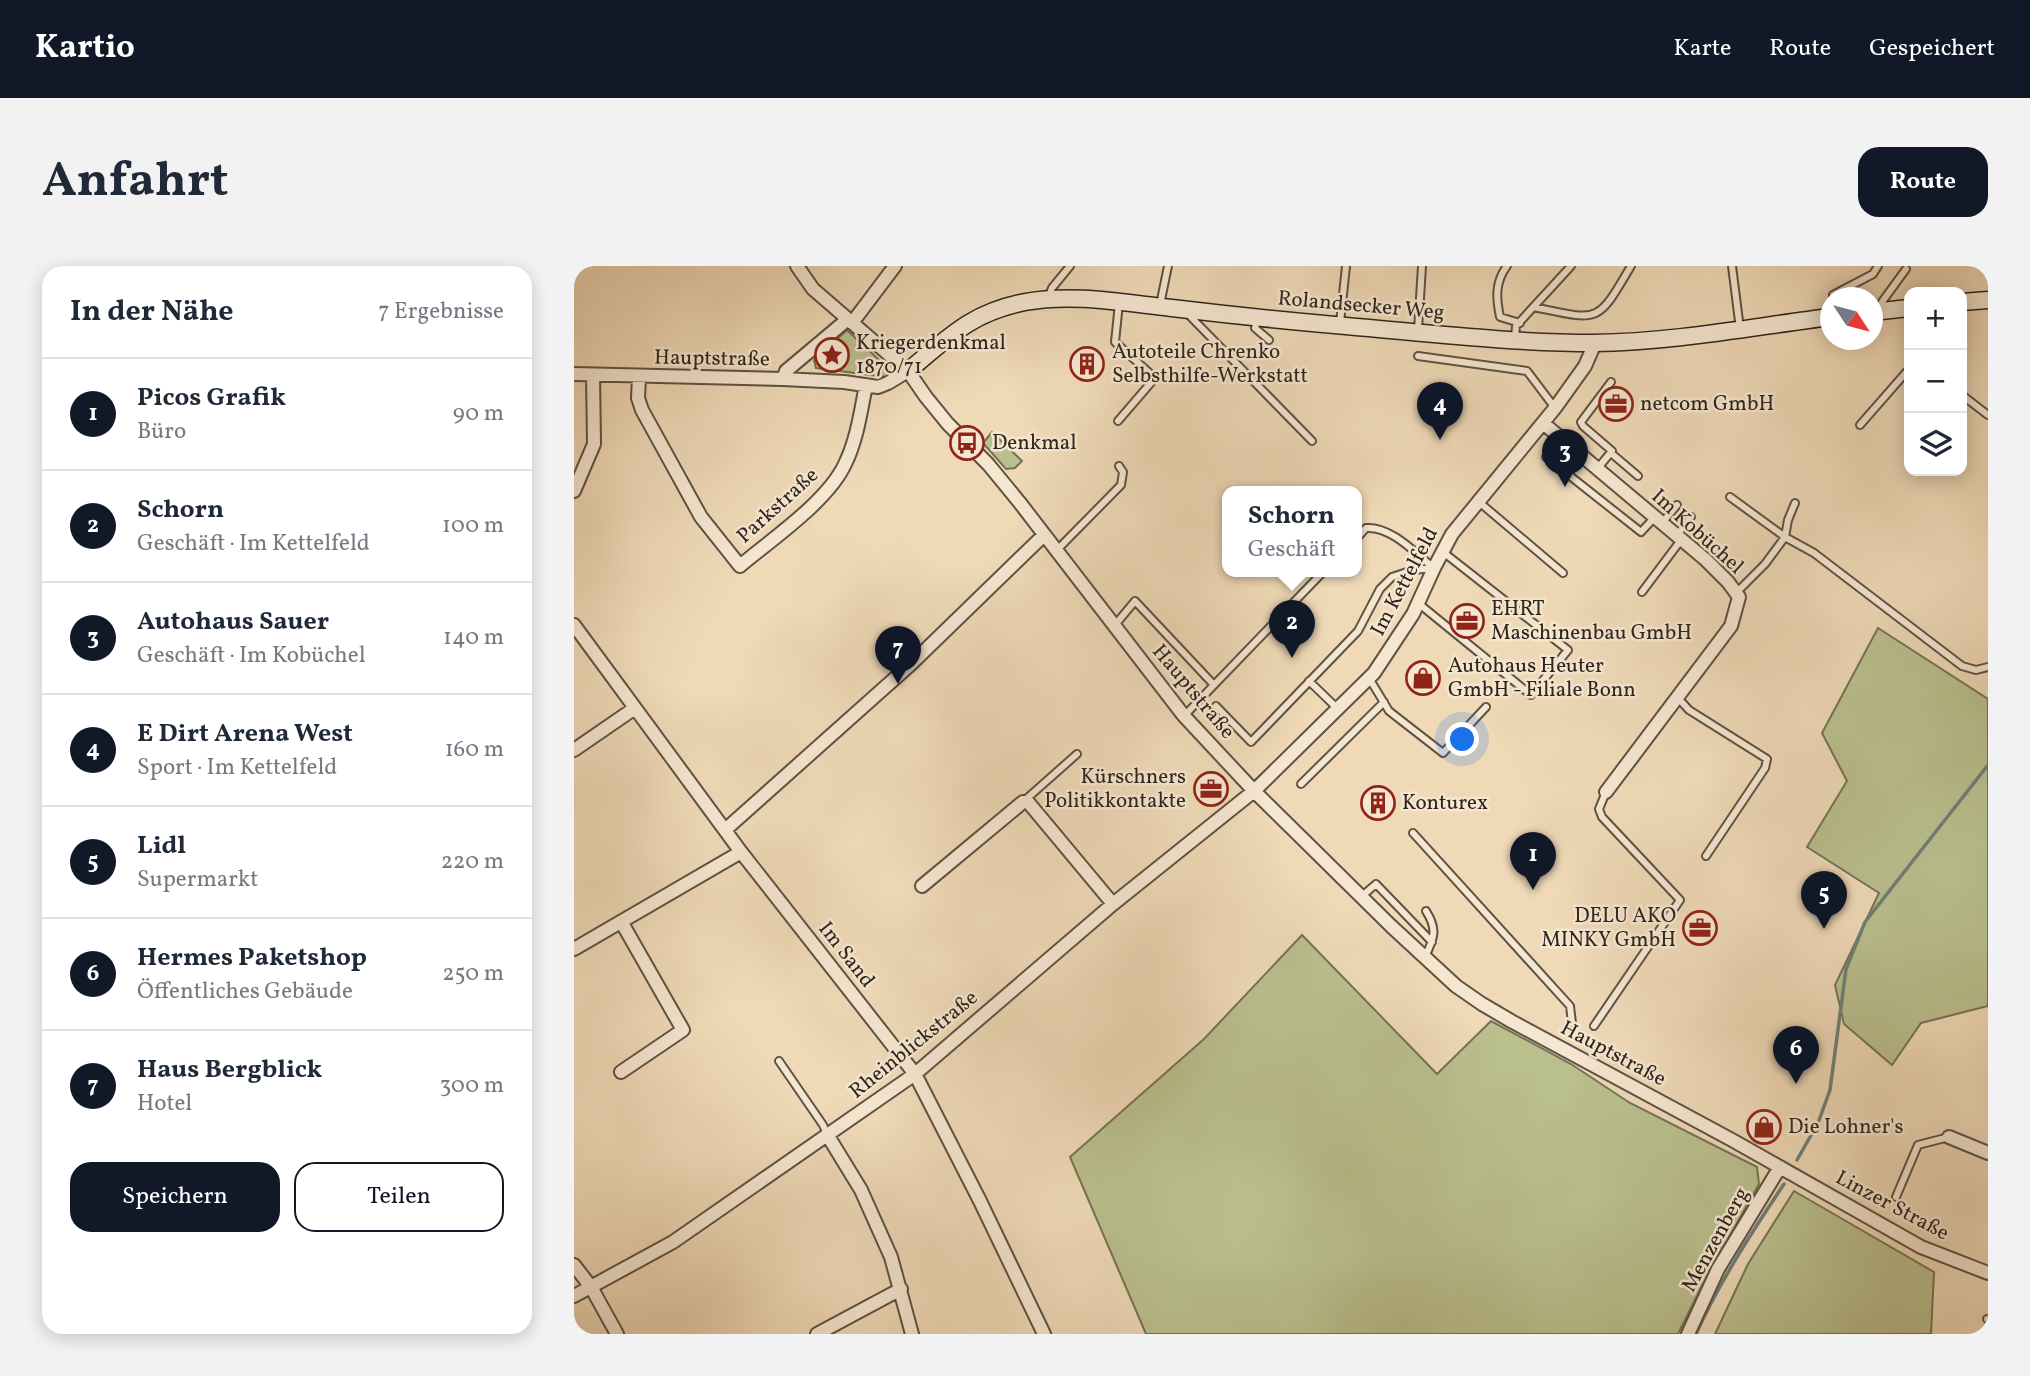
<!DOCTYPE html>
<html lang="de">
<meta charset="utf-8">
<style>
:root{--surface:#fff;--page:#f2f2f3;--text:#1f2937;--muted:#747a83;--line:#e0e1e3;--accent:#111827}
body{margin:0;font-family:Vollkorn,serif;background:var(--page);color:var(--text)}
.controls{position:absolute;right:21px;top:21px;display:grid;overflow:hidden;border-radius:14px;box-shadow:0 4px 18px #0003}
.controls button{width:63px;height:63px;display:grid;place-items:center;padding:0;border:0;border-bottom:2px solid var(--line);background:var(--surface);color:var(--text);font:35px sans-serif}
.compass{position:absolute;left:1246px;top:21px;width:63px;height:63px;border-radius:50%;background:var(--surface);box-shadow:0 4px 18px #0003;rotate:126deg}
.you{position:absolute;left:889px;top:474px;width:24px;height:24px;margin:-18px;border:5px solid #fff;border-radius:50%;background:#1a73e8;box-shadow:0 0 0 10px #1a73e833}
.badge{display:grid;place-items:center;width:46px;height:46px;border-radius:50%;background:var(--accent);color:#fff;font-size:23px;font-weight:700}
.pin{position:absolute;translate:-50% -58px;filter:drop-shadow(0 2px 4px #0008)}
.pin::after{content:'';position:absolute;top:37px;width:24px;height:21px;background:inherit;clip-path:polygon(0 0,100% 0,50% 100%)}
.popup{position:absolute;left:648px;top:220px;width:140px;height:91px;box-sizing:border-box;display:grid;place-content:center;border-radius:14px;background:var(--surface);filter:drop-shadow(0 2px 5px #0005);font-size:23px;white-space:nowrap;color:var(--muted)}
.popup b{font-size:26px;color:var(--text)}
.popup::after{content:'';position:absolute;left:50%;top:100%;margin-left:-14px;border:14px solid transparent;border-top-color:var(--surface)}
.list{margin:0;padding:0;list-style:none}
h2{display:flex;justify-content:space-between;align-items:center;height:91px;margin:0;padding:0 28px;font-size:30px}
h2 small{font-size:23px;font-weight:400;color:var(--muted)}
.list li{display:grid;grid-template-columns:46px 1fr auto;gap:21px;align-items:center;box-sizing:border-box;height:112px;padding:0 28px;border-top:2px solid var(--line)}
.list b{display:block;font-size:26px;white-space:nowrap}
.list p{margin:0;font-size:23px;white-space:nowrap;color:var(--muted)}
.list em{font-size:23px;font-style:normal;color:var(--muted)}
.actions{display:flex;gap:14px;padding:21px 28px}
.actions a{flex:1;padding:16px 0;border:2px solid var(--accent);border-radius:21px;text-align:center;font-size:24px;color:var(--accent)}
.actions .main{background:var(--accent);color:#fff}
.icon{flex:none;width:38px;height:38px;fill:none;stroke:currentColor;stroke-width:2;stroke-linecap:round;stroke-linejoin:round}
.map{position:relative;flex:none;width:1414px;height:1068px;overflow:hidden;border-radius:21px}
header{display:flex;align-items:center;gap:42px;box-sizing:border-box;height:98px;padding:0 35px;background:var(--accent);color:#fff}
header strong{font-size:33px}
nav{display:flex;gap:38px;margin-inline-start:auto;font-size:24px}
.intro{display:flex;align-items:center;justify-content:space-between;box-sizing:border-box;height:168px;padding:0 42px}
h1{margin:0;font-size:49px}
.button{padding:18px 32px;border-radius:21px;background:var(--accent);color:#fff;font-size:24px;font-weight:700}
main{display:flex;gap:42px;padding:0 42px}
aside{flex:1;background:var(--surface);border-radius:21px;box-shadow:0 4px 18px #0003}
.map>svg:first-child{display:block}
.green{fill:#babf8e;stroke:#747256;stroke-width:2}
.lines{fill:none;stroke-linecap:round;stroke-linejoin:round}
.stream{stroke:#6f7e76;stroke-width:3.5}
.lane-casing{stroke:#5e5244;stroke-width:10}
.street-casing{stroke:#5e5244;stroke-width:16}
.secondary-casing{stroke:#2e251d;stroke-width:19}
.lane{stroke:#f5e6d0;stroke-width:6}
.street{stroke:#f5e6d0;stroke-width:12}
.secondary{stroke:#f5e6d0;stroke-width:16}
.labels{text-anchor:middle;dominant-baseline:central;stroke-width:5;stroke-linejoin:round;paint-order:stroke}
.street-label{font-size:21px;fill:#2e251d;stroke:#f5e6d0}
.poi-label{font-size:21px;fill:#2e251d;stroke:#f5e6d0;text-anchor:start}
</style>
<header>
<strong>Kartio</strong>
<nav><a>Karte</a><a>Route</a><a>Gespeichert</a></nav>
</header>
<div class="intro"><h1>Anfahrt</h1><a class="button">Route</a></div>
<main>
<aside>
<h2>In der Nähe<small>7 Ergebnisse</small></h2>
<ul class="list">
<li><span class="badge">1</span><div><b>Picos Grafik</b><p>Büro</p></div><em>90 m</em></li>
<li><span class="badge">2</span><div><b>Schorn</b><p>Geschäft · Im Kettelfeld</p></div><em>100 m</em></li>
<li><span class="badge">3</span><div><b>Autohaus Sauer</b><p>Geschäft · Im Kobüchel</p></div><em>140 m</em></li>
<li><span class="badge">4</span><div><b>E Dirt Arena West</b><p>Sport · Im Kettelfeld</p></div><em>160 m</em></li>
<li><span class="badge">5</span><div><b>Lidl</b><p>Supermarkt</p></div><em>220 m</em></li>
<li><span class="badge">6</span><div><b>Hermes Paketshop</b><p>Öffentliches Gebäude</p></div><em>250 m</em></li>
<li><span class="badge">7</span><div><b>Haus Bergblick</b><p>Hotel</p></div><em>300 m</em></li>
</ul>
<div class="actions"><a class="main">Speichern</a><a>Teilen</a></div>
</aside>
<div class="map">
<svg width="1414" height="1068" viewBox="0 0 1414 1068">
<rect width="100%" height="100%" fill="#efd9b7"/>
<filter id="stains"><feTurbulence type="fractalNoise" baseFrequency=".00286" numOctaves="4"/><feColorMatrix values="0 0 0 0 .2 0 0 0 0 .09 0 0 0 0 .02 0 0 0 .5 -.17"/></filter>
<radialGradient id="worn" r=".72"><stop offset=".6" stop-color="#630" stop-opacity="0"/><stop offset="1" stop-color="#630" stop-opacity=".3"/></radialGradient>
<path class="green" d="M273,64L317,105L312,111L242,102L240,94Z
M418,166L448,195L441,202L432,203L409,177Z
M1304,362L1414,433V740L1347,757L1318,799L1270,758L1261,719L1305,627L1233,581L1273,515L1248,467Z
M728,669L863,808L917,755L997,798L1056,837L1183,901L1185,918L1129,1018L1104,1068H572L496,891L630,773Z
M1220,925L1360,1006L1357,1068H1141L1174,998Z"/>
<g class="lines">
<path class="stream" d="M1223,894L1244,857L1256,824L1272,703L1291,656L1414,499
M1122,1068C1146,1015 1178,966 1210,918"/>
<g class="lane-casing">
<path id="lane" d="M933,0C921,16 922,32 926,51L946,57
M1158,0L1166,63
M1259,29L1299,8L1304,0
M474,32L478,22L496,0
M586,39L594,0
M960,41C1026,55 1023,58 1057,0
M1308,43V36L1332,3
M612,46L738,175
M683,54L681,62L695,74
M766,57L772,0
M844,64L848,0
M941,72L942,60L997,0
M844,90L953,105L981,142
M1388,129L1414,149
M544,155L581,112L541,76L545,37
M1286,159L1335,103
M1037,187L1064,210
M972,191L1067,266L1080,252
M1023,203L1038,185L1009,160L1007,156L1037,116
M1156,231L1211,271L1214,254L1221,237
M905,236L989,307
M1088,257L1103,239
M1103,269L1117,251
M783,272L792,262C817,260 841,287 860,302
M482,285L547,219L549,206L545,200
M1068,326L1107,274
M1162,327L1191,298L1211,271L1240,287L1388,400L1402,404L1414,401
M844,337L957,429L994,384L869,286
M541,359L561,335L640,419
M795,412L815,445L869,487L912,441
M735,415L764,443
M1104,432L1115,444L1193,493L1191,502L1132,590
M642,440L677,476L784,365L806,323L818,311L839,304L860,302
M610,450L749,306
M727,518L810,436
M450,535L503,488
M839,567L996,740L998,757
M788,630L802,618L858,676
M851,691C860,672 864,664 852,645
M1020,760L1106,634L1028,551L1025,543L1032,526
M205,795L249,859L253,868
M1322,931L1344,879L1375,871
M1413,1053H1414"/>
</g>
<g class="street-casing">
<path id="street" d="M223,0L239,23L334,105L352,131L374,158L414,198L446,237L610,450L680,525L817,660L882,720L908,738L937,755L1158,874L1347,981L1414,1007
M278,57L321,0
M0,108L209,113L270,116L304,121L314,117L334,105
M65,111L64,132L68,144L127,251L166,300C198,273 254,235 271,198C283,174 287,144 292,119
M209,113L212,105L274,53
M969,157L1132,294L1154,316L1165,331L1157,360L1032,526
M0,225L20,178L19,109
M0,359L167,586L341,808L406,935L470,1068
M0,484L61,442
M151,564L337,398L470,269
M348,620L449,536H454L539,638
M0,683L167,586
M47,806L109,764L48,657
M254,870L287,924L317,991L338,1068
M1375,871L1414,887
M0,999L17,1021L43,1068
M0,1030L99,976L341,808L539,638L680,525L800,407L839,348L860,302L878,268L981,142L1011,100L1021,77
M243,1068L327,1023
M1114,1068L1144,1003L1206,901"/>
</g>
<g class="secondary-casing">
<path id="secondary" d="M1388,36L1414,34
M1298,46L1335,42
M334,105C375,71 396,47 451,36C499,27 550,37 598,42C656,49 714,55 772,60C854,67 937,77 1020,77C1099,76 1178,61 1256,51"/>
</g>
<use href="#lane" class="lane"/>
<use href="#street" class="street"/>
<use href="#secondary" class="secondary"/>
</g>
<defs>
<g id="sight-ring" transform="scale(1.75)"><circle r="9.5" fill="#f5e6d0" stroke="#8f2418" stroke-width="1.5"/><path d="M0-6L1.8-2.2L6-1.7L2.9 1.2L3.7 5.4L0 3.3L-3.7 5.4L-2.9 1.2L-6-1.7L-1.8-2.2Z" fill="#8f2418"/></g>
<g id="building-ring" transform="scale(1.75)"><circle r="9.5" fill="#f5e6d0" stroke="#8f2418" stroke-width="1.5"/><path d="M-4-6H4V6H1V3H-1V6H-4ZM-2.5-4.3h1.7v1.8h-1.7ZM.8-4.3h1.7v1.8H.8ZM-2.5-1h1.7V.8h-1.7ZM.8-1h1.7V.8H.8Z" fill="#8f2418"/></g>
<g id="office-ring" transform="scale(1.75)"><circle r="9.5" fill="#f5e6d0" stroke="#8f2418" stroke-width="1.5"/><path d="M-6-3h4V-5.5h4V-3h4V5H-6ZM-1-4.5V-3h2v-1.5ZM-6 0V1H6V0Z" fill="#8f2418"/></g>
<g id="bus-ring" transform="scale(1.75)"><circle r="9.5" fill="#f5e6d0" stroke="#8f2418" stroke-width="1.5"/><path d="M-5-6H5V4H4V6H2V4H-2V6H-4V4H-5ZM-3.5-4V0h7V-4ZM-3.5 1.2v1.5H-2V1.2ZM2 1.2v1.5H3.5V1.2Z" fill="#8f2418"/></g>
<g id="shop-ring" transform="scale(1.75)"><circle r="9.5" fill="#f5e6d0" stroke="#8f2418" stroke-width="1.5"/><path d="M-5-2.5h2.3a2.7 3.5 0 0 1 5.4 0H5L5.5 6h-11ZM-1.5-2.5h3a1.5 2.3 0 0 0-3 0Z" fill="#8f2418"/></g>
</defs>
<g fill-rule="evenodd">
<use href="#sight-ring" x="258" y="89"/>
<use href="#building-ring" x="513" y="98"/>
<use href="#office-ring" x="1042" y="138"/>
<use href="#bus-ring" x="393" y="177"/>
<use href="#office-ring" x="893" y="355"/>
<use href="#shop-ring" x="849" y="412"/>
<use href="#office-ring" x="637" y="523"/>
<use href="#building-ring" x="804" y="537"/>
<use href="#office-ring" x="1126" y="662"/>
<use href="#shop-ring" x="1190" y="861"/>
</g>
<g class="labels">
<g class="street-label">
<text transform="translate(787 40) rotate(5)">Rolandsecker Weg</text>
<text transform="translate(138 93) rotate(1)">Hauptstraße</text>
<text transform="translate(204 240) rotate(-42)">Parkstraße</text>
<text transform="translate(1123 266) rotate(42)">Im Kobüchel</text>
<text transform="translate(831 316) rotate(-62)">Im Kettelfeld</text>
<text transform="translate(619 426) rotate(50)">Hauptstraße</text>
<text transform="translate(272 689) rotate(52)">Im Sand</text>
<text transform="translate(340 779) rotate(-39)">Rheinblickstraße</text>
<text transform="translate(1039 788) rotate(28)">Hauptstraße</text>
<text transform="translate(1318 940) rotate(28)">Linzer Straße</text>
<text transform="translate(1142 974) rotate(-61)">Menzenberg</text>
</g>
<g class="poi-label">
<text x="282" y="77">Kriegerdenkmal<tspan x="282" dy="24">1870/71</tspan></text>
<text x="538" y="86">Autoteile Chrenko<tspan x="538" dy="24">Selbsthilfe-Werkstatt</tspan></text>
<text x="1066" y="138">netcom GmbH</text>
<text x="418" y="177">Denkmal</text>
<text x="917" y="343">EHRT<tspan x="917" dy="24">Maschinenbau GmbH</tspan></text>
<text x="874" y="400">Autohaus Heuter<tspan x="874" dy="24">GmbH - Filiale Bonn</tspan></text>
<text x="612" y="511" text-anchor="end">Kürschners<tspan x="612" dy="24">Politikkontakte</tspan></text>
<text x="828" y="537">Konturex</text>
<text x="1102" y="650" text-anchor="end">DELU AKO<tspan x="1102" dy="24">MINKY GmbH</tspan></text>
<text x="1214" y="861">Die Lohner's</text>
</g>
</g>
<rect width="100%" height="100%" filter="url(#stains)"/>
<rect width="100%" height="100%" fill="url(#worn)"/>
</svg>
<div class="controls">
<button>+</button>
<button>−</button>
<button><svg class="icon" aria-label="layers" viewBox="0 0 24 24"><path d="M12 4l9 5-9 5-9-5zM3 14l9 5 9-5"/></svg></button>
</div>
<svg class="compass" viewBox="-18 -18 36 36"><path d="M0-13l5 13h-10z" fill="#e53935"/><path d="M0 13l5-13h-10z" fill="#747a83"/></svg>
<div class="you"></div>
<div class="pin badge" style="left:959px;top:624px">1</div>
<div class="pin badge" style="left:718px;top:392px">2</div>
<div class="popup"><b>Schorn</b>Geschäft</div>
<div class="pin badge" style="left:991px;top:221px">3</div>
<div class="pin badge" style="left:866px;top:174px">4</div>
<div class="pin badge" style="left:1250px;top:663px">5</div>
<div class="pin badge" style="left:1222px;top:818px">6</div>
<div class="pin badge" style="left:324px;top:418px">7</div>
</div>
</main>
